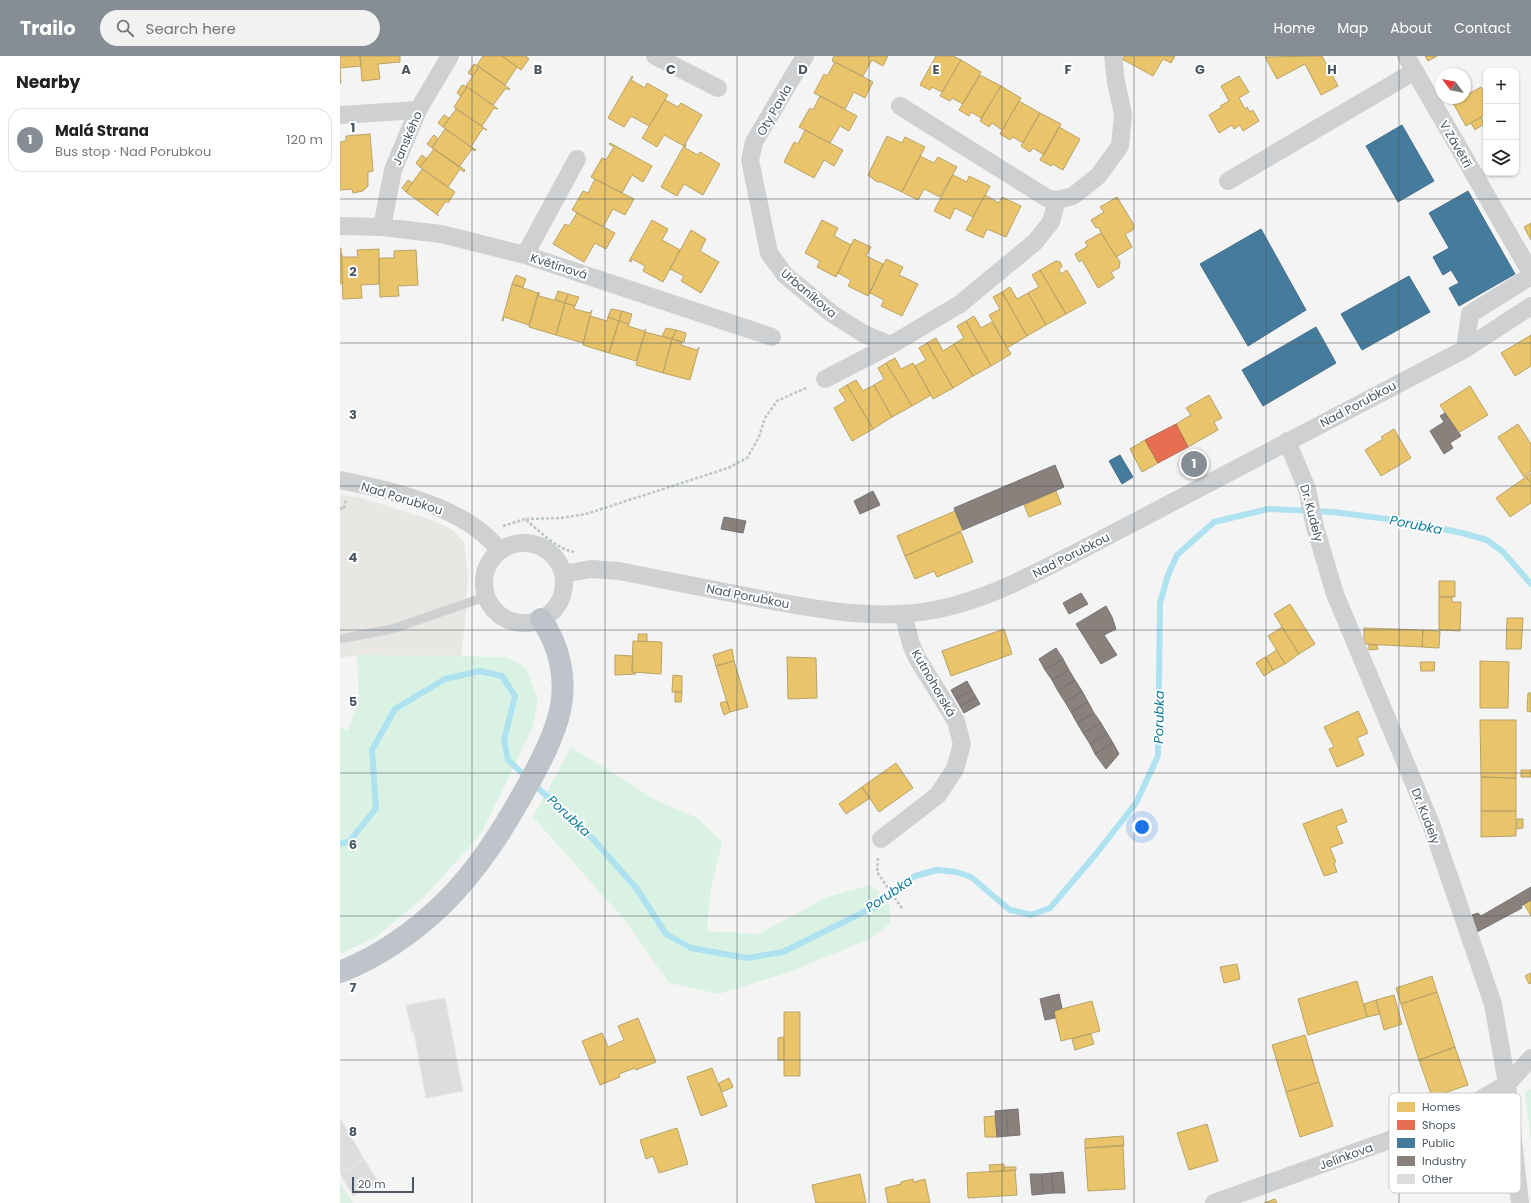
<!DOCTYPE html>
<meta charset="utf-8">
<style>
:root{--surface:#fff;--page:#f2f2f2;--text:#222;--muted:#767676;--line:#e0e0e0;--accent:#868d94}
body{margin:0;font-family:Poppins,sans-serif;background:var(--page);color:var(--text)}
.controls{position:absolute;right:12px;top:12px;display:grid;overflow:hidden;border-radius:8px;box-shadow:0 1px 3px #0004}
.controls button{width:36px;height:36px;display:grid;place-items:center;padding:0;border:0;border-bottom:1px solid var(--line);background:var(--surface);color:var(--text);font:20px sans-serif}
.compass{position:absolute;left:1095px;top:12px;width:36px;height:36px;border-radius:50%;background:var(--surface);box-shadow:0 1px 3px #0004;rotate:302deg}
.scale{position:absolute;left:12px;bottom:10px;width:62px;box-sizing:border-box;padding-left:4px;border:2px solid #4a5661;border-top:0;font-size:11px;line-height:14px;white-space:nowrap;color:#4a5661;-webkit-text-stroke:3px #fff;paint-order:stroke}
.you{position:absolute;left:802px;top:771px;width:14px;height:14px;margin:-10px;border:3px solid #fff;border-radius:50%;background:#1a73e8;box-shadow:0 0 0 6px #1a73e833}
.badge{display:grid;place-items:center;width:26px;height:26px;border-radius:50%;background:var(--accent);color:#fff;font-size:13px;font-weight:700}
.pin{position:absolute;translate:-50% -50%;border:2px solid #fff;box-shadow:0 1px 4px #0006}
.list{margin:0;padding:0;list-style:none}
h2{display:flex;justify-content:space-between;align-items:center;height:52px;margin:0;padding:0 16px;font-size:17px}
h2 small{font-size:13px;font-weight:400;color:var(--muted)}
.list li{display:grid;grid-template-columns:26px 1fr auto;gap:12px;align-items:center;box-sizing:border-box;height:64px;margin:0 8px 8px;padding:0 8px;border:1px solid var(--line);border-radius:16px}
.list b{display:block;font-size:15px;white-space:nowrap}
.list p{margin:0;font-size:13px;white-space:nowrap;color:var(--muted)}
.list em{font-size:13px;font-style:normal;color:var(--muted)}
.icon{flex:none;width:22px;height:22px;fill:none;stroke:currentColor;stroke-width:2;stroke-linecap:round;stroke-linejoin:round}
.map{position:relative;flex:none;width:1191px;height:1147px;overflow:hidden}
header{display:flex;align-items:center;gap:24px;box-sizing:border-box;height:56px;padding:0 20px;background:var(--accent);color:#fff}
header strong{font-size:19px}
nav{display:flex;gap:22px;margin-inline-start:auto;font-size:14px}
.search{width:280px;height:36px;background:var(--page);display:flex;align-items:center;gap:10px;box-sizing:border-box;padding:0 14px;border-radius:22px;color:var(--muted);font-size:15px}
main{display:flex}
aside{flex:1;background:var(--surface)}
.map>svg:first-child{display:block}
.commercial{fill:#e8e7e3}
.green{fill:#d9f2e3}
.homes{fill:#e9c46a;stroke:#b9a367}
.shops{fill:#e76f51;stroke:#b86856}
.public{fill:#457b9d;stroke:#46708b}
.industry{fill:#8a817c;stroke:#777474}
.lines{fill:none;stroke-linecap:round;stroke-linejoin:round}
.stream{stroke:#aee2f0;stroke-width:6}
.building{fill:#ddddde;stroke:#e5e6e7}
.path{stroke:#bcc7c4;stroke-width:2.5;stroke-dasharray:3 2;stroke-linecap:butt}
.lane{stroke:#ced0d2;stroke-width:9}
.street{stroke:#ced0d2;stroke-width:18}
.highway{stroke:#bec4c9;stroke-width:22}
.grid{fill:none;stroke:#4a5661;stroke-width:1;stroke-opacity:0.55}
.labels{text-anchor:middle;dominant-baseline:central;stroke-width:4;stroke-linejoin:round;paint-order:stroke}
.street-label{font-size:12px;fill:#4a5661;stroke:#fff}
.water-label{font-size:13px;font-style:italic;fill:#0c7c9b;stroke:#fff}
.key{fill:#fff;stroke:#c9ccd0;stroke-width:1}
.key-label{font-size:11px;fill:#4a5661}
.grid-label{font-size:13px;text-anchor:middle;font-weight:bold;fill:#4a5661;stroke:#fff;stroke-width:4;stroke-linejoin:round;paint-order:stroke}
</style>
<header>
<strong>Trailo</strong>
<div class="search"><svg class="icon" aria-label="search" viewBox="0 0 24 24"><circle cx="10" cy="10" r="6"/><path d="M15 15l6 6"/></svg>Search here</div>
<nav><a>Home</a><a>Map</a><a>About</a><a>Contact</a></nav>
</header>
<main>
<aside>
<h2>Nearby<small></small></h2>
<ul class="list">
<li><span class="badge">1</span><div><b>Malá Strana</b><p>Bus stop · Nad Porubkou</p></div><em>120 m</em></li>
</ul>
</aside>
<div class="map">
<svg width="1191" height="1147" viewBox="0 0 1191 1147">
<rect width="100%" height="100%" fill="#f4f4f4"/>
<path class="commercial" d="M0,438L21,442L95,465L113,474L124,487L128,519L125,567L121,600L17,599L0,602Z"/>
<path class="green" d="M17,599L165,601L177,606L186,612L198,645L192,673L141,778L84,841L36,881L0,898V670L8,675L19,644Z
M231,691L316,744L357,762L382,786L370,838L367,875L419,878L487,841L531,829L540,837L550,851V868L529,883L452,915L379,938L329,927L284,863L193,761Z
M1191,1033V1086L1185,1036Z
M0,1126L13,1147H0Z"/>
<path class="homes" d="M0,0H20L21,10L0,12L1,27H0Z
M20,0H60V6L38,8L40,23L22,25Z
M143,0H162L177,11L165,29L137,9Z
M162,0H186L189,3L181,14Z
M494,0H548L543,10L532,4L523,20L492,5Z
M596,0H613L621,4L602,36L592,31L590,34L580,29Z
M784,0H835L831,7L823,3L813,20L782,3Z
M982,0L998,30L981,39L965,8L937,23L925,1Z
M1085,0H1097L1088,5Z
M621,4L641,16L623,48L612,42L610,45L600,40Z
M495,6L533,26L525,42L514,36L505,53L474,37L484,18L487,20Z
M134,8L139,11L133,20L128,17Z
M139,11L170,33L169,34L166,32L153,49L126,30Z
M640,19L661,30L641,62L631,56L629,60L619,54Z
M292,20L293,21L291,24L305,32L307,27L328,39L309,70L291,60L284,71L268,62Z
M899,20L909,36L899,42L905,53L907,51L910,56L913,54L919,65L903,75L900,69L894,73L892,69L879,77L869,59L882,51L880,50L889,45L881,30Z
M122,29L127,31L121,40L117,37Z
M661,30L681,42L662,74L652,67L649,71L640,65Z
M127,31L158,53L154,52L142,70L114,51Z
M1141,31L1146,40V58L1126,70L1113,47L1121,42H1125V40Z
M480,40L517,60L509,75L500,70L490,87L459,71L470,52L473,54Z
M325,44L338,51L341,47L362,59L344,90L324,79L317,91L302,82Z
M679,45L700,57L683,87L673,81L670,84L660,78Z
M116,53L147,74H146L143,72L131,91L103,71Z
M700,57L721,68L704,99L693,92L690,96L681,90Z
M104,59L109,62L103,71L98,67Z
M1141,61L1144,68L1135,74L1131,67Z
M719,71L740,83L723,114L712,108L711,110L700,104Z
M105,73L136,94L135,95L132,93L119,111L92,92Z
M465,74L503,94L494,110L484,104L474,122L444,106L454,86L458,88Z
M30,78L33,115L28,116V130L23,135L13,137L12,133L0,134V86L6,85V80Z
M94,79L98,83L92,92L87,88Z
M547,80L562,87L565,81L585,91L562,136L541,126H537L528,119Z
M270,87L312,110L303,126L292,119L282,137L251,121L262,102L266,104L274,91L269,88Z
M345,88L346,89L345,92L358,99L360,96L380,108L363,139L344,128L337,140L321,131Z
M94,93L125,114L124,116L120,113L108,131L80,111Z
M82,99L87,103L80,111L76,107Z
M580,100L594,107L598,101L617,111L600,141L584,133L578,144L562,136Z
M82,113L115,136L108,147L106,145L97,158L99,160L66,136Z
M613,119L627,126L629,120L650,130L633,161L615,152L610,163L594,155Z
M255,123L294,143L285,159L273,153L263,171L232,154L243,135L248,137Z
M68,124L72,127L66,136L62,132Z
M645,139L659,147L662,141L681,150L666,181L647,173L643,182L626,174Z
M777,141L794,169L793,174L785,178L792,191L776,201L758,171L756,172L751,164L764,156L760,151Z
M237,157L275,177L266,193L255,187L244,206L213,188L225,168L229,170Z
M312,164L328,173L322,184L340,194L323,226L303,215L305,210L292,203L291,206L289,205Z
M482,164L498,172L494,180L511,189L496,221L477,211L480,205L465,197Z
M1191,167V184L1184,171Z
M351,174L366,183L360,195L379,206L361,237L341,225L344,220L330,213Z
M761,177L780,206L779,212L771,216L774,222L758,232L742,204L739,206L735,198L748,190L745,186Z
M514,183L531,191L526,200L543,208L528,240L508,230L511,224L498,217Z
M0,192H1L3,227L0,228Z
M39,193V228L21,229L22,242L3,243L1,198H2V201H18L17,194Z
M76,194L78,229L58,230L59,240L40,241L39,202H54V195Z
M546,203L563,211L559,219L578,228L562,260L541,250L544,244L530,237Z
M716,205L720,206L722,210L719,214L721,218L727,214L746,247L726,258L700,214Z
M700,214L726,258L706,269L688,237L699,231L692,219Z
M176,219L186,223L183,231L172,228Z
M172,228L198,237L189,269L164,261L163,265H162Z
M670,231L677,243L688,237L706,269L687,280L662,236Z
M218,235L228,238L225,247L215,243Z
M199,236V240L225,247L216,279L189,271Z
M662,236L687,280L667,292L649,259L660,253L653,241Z
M228,238L239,241L235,250L225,247Z
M225,247L235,250L234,253L250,257L252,254L243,287L216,279Z
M271,253L282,255L279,265L268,261Z
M282,255L292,258L289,268L279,265Z
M250,260L267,265L268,261L279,265L269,297L243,289Z
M634,260L641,272L652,266L671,298L651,310L626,265Z
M279,265L289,268L288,270L304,275L306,273L296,305L269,297Z
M626,265L651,310L633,320L614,288L624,282L617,270Z
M326,272L336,274L332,283L322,280Z
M336,274L346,277L344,286L332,283Z
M305,276L332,283L323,317L296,309Z
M1191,279V310L1175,320L1161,297Z
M596,282L603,295L614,288L633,320L613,332L587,287Z
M332,283L342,286L341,289L357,294L359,291L350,324L323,317Z
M587,287L613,332L593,343L575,310L586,304L579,292Z
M555,302L561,313L573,307L591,339L572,350L546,307Z
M546,307L572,350L552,361L534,329L544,323L538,312Z
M516,324L523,335L534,329L552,361L533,373L507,329Z
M507,329L533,373L512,385L494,352L506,345L499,334Z
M1130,330L1148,359L1118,377L1100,349Z
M869,339L882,362L874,366L878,374L848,391L836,368L851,359L846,352Z
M1178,368L1191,388V415L1184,421L1158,381Z
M1054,373L1071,402L1041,420L1025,394L1043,383L1041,381Z
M805,384L818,407L802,416L790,393Z
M1191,417V427L1186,421Z
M1186,421L1191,427V447L1170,461L1156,442Z
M716,435L721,448L689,461L684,449Z
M615,455L623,474L565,500L557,480Z
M621,476L633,506L597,521L594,515L575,523L565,500Z
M1099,525H1115V541H1099Z
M1099,541H1112V546H1121L1120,575L1099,574Z
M950,548L975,588L959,598L934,558Z
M1167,562H1183L1181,593H1166Z
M942,571L959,598L945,608L928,580Z
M1024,572L1083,574L1082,591L1024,588Z
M664,573L672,598L611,620L602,595Z
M1083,574L1100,575L1099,592L1082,591Z
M298,578H307V586L298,585Z
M293,585L322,586L321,618L292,616Z
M1029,589H1037L1038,593L1029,594Z
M392,593L394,605L376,610L373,599Z
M937,594L945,608L933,614L926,601Z
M275,599L293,600L292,616L296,618L275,619Z
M447,601L476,602L477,642L448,643Z
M925,601L933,614L924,620L916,607Z
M394,605L408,651L390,656L376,610Z
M1140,605L1169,606L1168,652H1140Z
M1080,606H1095L1094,615H1081Z
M333,619L342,620V636H332Z
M335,636H342L341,646H335Z
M1188,637H1191V656L1187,655Z
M387,645L390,656L384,659L380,647Z
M1018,655L1028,677L1017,682L1024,699L997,711L989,693L994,691L984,671Z
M1140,664H1176V722L1141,721Z
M556,707L573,732L539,756L522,731Z
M1181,714H1191V721H1181Z
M1141,721L1176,722V755H1141Z
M522,731L530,742L506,758L499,748Z
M1002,753L1007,766L996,770L1003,787L990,792L996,806L994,807L997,816L984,820L963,768Z
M1141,755H1176V780L1141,781Z
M1177,763H1183V772L1177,773Z
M1191,844V860L1184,848Z
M897,908L900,923L884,927L880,911Z
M1191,917V927L1189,928L1185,920Z
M1092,920L1097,936L1061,948L1056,932Z
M1017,925L1027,961L968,979L958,943Z
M1097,936L1115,991L1079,1004L1061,948Z
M1054,939L1062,968L1044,974L1036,944Z
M1036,944L1040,958L1027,961L1024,948Z
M752,945L760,975L721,985L714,955Z
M444,956H460V1020H444Z
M298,962L316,1006L296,1014L295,1012L279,1018L280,1021L260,1029L242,985L262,977L268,991L284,984L278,970Z
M751,978L754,988L735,994L732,983Z
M965,979L979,1026L946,1036L932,989Z
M444,981V1004H438V982Z
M1115,991L1128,1029L1092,1041L1079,1004Z
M372,1012L387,1050L361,1060L347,1021Z
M389,1022L393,1031L382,1036L379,1027Z
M979,1026L993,1070L960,1081L946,1036Z
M655,1060L657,1081H645L644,1061Z
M867,1068L878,1105L849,1114L837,1077Z
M337,1072L348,1108L319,1117L313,1100L306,1103L300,1084Z
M783,1080L784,1090L745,1092V1083Z
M783,1089L785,1133L748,1135L745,1092Z
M664,1108V1115L650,1116L649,1109Z
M664,1111H676V1114L664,1115Z
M675,1114L677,1139L628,1142L627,1117Z
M520,1118L526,1147H476L472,1129Z
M573,1123L574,1126L585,1123L590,1147H548L545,1132L561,1128V1126Z
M935,1143L937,1147H924Z"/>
<path class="shops" d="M836,368L848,391L818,407L805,384Z"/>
<path class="public" d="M1062,69L1094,125L1058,146L1026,90Z
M1128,135L1175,218L1119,250L1109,232L1119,227L1111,214L1103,219L1093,201L1109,192L1089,157Z
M921,173L966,254L908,290L860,208Z
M1069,220L1090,256L1022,294L1001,258Z
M976,271L996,307L923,350L902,314Z
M780,399L793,421L782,428L769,405Z"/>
<path class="industry" d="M1105,357L1121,380L1110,387L1113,392L1104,398L1090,375L1104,366L1100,360Z
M715,409L724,431L623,474L614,452Z
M533,435L540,449L520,458L514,445Z
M384,461L406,465L403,477L381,473Z
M741,537L748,548L729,558L723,547Z
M766,550L772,561L776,573L764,579L777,599L761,608L736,568Z
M716,592L723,603L705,614L699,603Z
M723,603L729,614L712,624L705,614Z
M729,614L735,624L718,635L712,624Z
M735,624L742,635L725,646L718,635Z
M627,625L632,634L616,643L611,634Z
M632,634L636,641L620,650L616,643Z
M742,635L748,646L731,656L725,646Z
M636,641L640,648L624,657L620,650Z
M748,646L754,657L737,667L731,656Z
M754,657L761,667L743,677L737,667Z
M761,667L767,677L750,688L743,677Z
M767,677L773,687L755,698L750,688Z
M773,687L779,698L766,713L755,698Z
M1191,831V844L1181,850L1182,852L1137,876L1132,859L1138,857L1141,860Z
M719,938L722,952L714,955L715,962L705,964L700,943Z
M678,1053L680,1079L668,1080L666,1054Z
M666,1054L668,1080L657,1081L655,1055Z
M723,1116L725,1137H713L712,1117Z
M712,1117L713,1137L703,1138L702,1118Z
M690,1118H702L703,1138L692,1139Z"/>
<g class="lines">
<path class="stream" d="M0,788L10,785L36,752L32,694L55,653L105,623L140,615L162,620L175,640L164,684L168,704L253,783L297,833L326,878L351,892L407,902L443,896L534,851L575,820L597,814L616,816L631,821L670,854L691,859L710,852L756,798L796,747L818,700L820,547L828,519L837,499L874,466L928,453L994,456L1070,466L1122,477L1147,484L1163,496L1191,528"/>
</g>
<path class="building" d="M105,942L123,1035L86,1042L74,977H72L66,949Z
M0,1062L24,1103L0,1117Z
M24,1103L38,1126L13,1140L0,1117Z"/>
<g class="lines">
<path class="path" d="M0,452L4,453L6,443
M186,463L221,462L246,458L388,412L407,402L419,381L425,362L437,345L468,331
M163,470L185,463C198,474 217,493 234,496
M538,802L537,816L563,854"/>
<path class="lane" d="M0,583L52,573L145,541"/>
<path class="street" d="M315,0L378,32
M465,0L414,86L410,104L429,197L445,219L491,257L524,278L551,289L620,248L695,186L711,166L717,144L733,140L758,120L780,90L783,58L776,26L773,0
M1066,0L1191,217
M560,50L707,142L717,144
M0,59L78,54
M888,125L1075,15
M0,170L42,171L101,178L185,199L432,281
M42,171L53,114L78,54L110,0
M185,199L237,103
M1125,293L1130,258L1191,220
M485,323L551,289
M947,385L967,433L975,471L995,538L1091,768L1153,948L1167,1028L1180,1147
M0,424C51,434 126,451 159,494
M144 527a40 40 0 1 1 80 0a40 40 0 1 1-80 0Z
M223,518L251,513L279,515C325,524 371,533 416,542C476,553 538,566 599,553C652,542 699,515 747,491L1125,293L1191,250
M541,783L598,739L615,713L622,688L616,665L577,602L571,588L563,558
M874,1147L1105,1064L1167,1028L1191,1002"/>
<path class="highway" d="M0,916C38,901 73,877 103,848C139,813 166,769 190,725C202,703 214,680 220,655C227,624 220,590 201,563"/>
</g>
<path class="grid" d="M132,0V1147M265,0V1147M397,0V1147M529,0V1147M662,0V1147M794,0V1147M926,0V1147M1059,0V1147M0,143H1191M0,287H1191M0,430H1191M0,574H1191M0,717H1191M0,860H1191M0,1004H1191"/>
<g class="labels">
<g class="street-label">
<text transform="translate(434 54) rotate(-60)">Oty Pavla</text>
<text transform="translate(67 82) rotate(-67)">Janského</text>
<text transform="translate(1116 88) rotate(60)">V Závětří</text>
<text transform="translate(219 210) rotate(18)">Květinová</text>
<text transform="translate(469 237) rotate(40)">Urbaníkova</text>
<text transform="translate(1018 348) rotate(-28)">Nad Porubkou</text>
<text transform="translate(62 442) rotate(17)">Nad Porubkou</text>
<text transform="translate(972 457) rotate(75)">Dr. Kudely</text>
<text transform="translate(731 499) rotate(-27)">Nad Porubkou</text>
<text transform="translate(408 540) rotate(11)">Nad Porubkou</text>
<text transform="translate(594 627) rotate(60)">Kutnohorská</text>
<text transform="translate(1086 760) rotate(69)">Dr. Kudely</text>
<text transform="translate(1006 1100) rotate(-20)">Jelínkova</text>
</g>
<g class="water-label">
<text transform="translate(1076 469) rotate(11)">Porubka</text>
<text transform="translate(819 661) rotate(-89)">Porubka</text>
<text transform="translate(229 760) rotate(43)">Porubka</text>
<text transform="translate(549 838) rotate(-34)">Porubka</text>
</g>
</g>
<rect x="1049" y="1037" width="132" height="100" rx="6" class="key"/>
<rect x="1057" y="1046" width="18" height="10" fill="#e9c46a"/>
<rect x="1057" y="1064" width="18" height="10" fill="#e76f51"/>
<rect x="1057" y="1082" width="18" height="10" fill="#457b9d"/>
<rect x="1057" y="1100" width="18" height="10" fill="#8a817c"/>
<rect x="1057" y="1118" width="18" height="10" fill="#ddddde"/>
<g class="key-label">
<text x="1082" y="1055">Homes</text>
<text x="1082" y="1073">Shops</text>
<text x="1082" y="1091">Public</text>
<text x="1082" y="1109">Industry</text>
<text x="1082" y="1127">Other</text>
</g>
<g class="grid-label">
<text x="66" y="18">A</text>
<text x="198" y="18">B</text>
<text x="331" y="18">C</text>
<text x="463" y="18">D</text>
<text x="596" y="18">E</text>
<text x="728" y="18">F</text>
<text x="860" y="18">G</text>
<text x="992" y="18">H</text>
<text x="13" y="76">1</text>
<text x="13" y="220">2</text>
<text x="13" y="363">3</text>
<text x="13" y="506">4</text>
<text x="13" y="650">5</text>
<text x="13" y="793">6</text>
<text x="13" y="936">7</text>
<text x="13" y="1080">8</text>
</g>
</svg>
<div class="controls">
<button>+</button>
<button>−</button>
<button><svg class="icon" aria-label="layers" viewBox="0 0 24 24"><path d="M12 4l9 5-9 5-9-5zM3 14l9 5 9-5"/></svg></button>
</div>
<svg class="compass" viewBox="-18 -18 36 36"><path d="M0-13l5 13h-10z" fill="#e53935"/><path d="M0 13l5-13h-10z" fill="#767676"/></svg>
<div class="scale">20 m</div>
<div class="you"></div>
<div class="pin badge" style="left:854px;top:408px">1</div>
</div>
</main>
